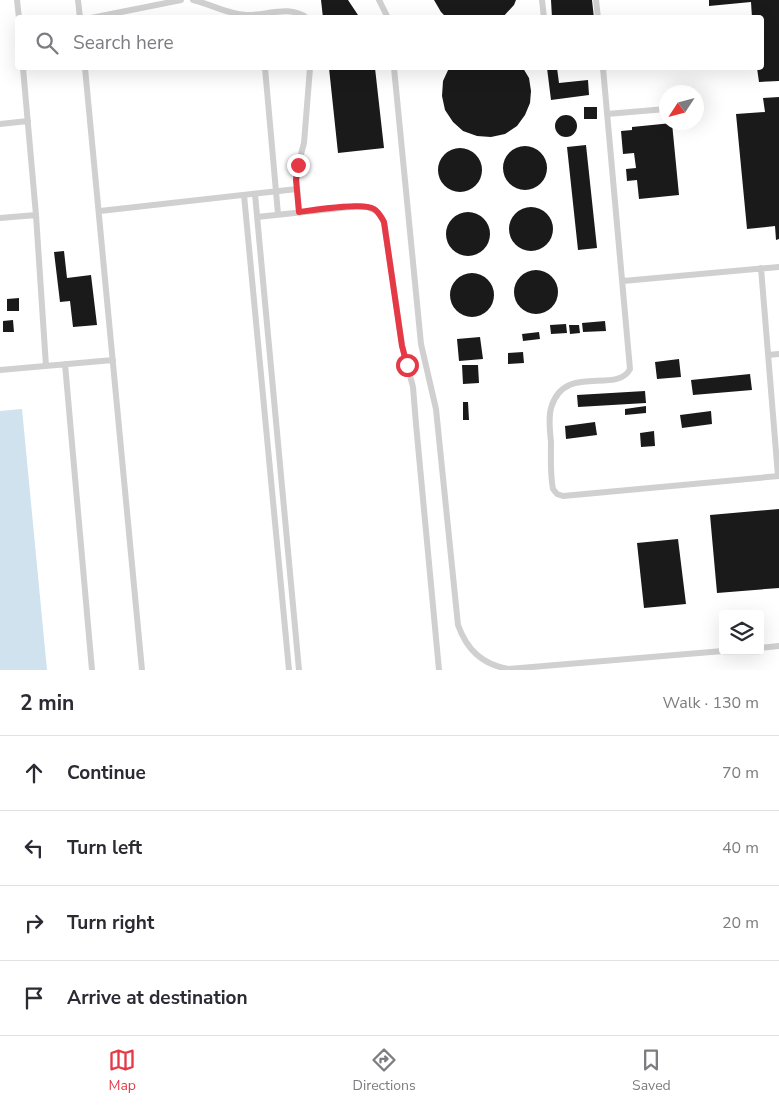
<!DOCTYPE html>
<meta charset="utf-8">
<style>
:root{--surface:#fff;--page:#f2f2f3;--text:#2b2b33;--muted:#7c7c81;--line:#e1e1e2;--accent:#e63946}
body{margin:0;font-family:"Nunito Sans",sans-serif;background:var(--page);color:var(--text)}
.controls{position:absolute;right:15px;bottom:15px;display:grid;overflow:hidden;border-radius:5px;box-shadow:0 5px 20px #0002}
.controls button{width:45px;height:45px;display:grid;place-items:center;padding:0;border:0;border-bottom:1px solid var(--line);background:var(--surface);color:var(--text);font:25px sans-serif}
.compass{position:absolute;left:659px;top:85px;width:45px;height:45px;border-radius:50%;background:var(--surface);box-shadow:0 5px 20px #0002;rotate:234deg}
.stop{position:absolute;width:15px;height:15px;margin:-11px;border:4px solid #e63946;border-radius:50%;background:#fff}
.stop.end{background:#e63946;border-color:#fff;box-shadow:0 1px 5px #0008}
.list{margin:0;padding:0;list-style:none}
h2{display:flex;justify-content:space-between;align-items:center;height:65px;margin:0;padding:0 20px;font-size:21px}
h2 small{font-size:16px;font-weight:400;color:var(--muted)}
.list li{display:grid;grid-template-columns:32px 1fr auto;gap:15px;align-items:center;box-sizing:border-box;height:75px;padding:0 20px;border-top:1px solid var(--line)}
.list b{display:block;font-size:19px;white-space:nowrap}
.list em{font-size:16px;font-style:normal;color:var(--muted)}
.icon{flex:none;width:28px;height:28px;fill:none;stroke:currentColor;stroke-width:2;stroke-linecap:round;stroke-linejoin:round}
.map{position:relative;flex:none;width:779px;height:670px;overflow:hidden}
.search{position:absolute;background:var(--surface);box-shadow:0 5px 20px #0002;left:15px;right:15px;top:15px;height:55px;display:flex;align-items:center;gap:12px;box-sizing:border-box;padding:0 18px;border-radius:5px;color:var(--muted);font-size:19px}
.sheet{height:365px;background:var(--surface)}
nav{display:flex;justify-content:space-around;align-items:center;box-sizing:border-box;height:70px;border-top:1px solid var(--line);background:var(--surface);font-size:14px;color:var(--muted)}
nav a{display:grid;justify-items:center;gap:2px}
nav .on{color:var(--accent)}
.map>svg:first-child{display:block}
.water{fill:#cfe2ee}
.building{fill:#1a1a1a}
.lines{fill:none;stroke-linecap:round;stroke-linejoin:round}
.service{stroke:#d0d0d0;stroke-width:6}
.route{stroke:#e63946;stroke-width:6}
</style>
<div class="map">
<svg width="779" height="670" viewBox="0 0 779 670">
<rect width="100%" height="100%" fill="#fff"/>
<path class="water" d="M22,409L47,670H0V411Z"/>
<path class="building" d="M321,0H348L360,18H323Z
M434,0H516L514,5L502,18H447L441,12Z
M551,0H592L594,18H552Z
M709,0H779V81L759,82L757,68H762V18H752L751,2L709,6Z
M329,68H375L384,148L338,153Z
M449,68H523L529,78L531,91L530,103L525,115L517,126L505,134L491,137L477,136L463,131L453,122L445,110L442,96L443,81Z
M547,68H557L559,83L588,80L589,95L551,100Z
M779,97V239L776,240L775,226L747,229L736,114L765,112L763,98Z
M584,107H597V119H584Z
M555 126a11 11 0 1 1 22 0a11 11 0 1 1-22 0Z
M672,123L679,195L639,199L637,180L627,181L626,169L636,168L634,153L623,154L621,131L632,130V127Z
M586,145L597,248L578,250L567,147Z
M503 168a22 22 0 1 1 44 0a22 22 0 1 1-44 0Z
M438 170a22 22 0 1 1 44 0a22 22 0 1 1-44 0Z
M509 229a22 22 0 1 1 44 0a22 22 0 1 1-44 0Z
M446 234a22 22 0 1 1 44 0a22 22 0 1 1-44 0Z
M64,251L67,278L91,275L97,325L73,327L70,301L60,302L54,252Z
M514 292a22 22 0 1 1 44 0a22 22 0 1 1-44 0Z
M450 295a22 22 0 1 1 44 0a22 22 0 1 1-44 0Z
M19,298V311H7V299Z
M13,320L14,332H3V321Z
M605,321L606,331L583,332L582,323Z
M566,324L567,333L551,334L550,325Z
M569,325H579L580,333L570,334Z
M539,332L540,339L523,341L522,334Z
M480,337L483,359L459,361L457,339Z
M523,352L524,363L508,364V353Z
M679,359L681,377L657,379L655,362Z
M462,365H478L479,383L463,384Z
M750,374L752,390L693,395L691,380Z
M645,391L646,403L578,407L577,395Z
M463,402H468L469,420H463Z
M646,406V413L625,415V409Z
M711,411L712,424L682,428L680,415Z
M595,422L597,435L566,439L565,426Z
M654,431L655,446L641,447L640,433Z
M779,509V588L717,593L710,515Z
M678,539L686,604L644,608L637,543Z"/>
<g class="lines">
<path class="service" d="M17,0L19,18
M78,0L80,18
M193,0C211,4 226,14 246,15C266,16 289,4 307,18
M379,0L388,18
M542,0L544,18
M596,0L598,18
M91,18L181,0
M23,68L36,215L46,366
M85,68L142,670
M265,68L278,214
M394,68L421,344L436,409L458,625C467,650 482,664 508,669L723,651
M603,68L630,369C617,395 564,362 551,408C548,419 550,431 551,442C551,458 550,474 553,489L557,494L563,496L779,476
M607,114L666,109
M0,124L28,121
M255,194L299,670
M244,195L289,670
M100,211L297,189
M299,212L296,173L304,143L310,68
M257,217L360,206C372,207 379,211 384,222L402,345L413,387L416,424L439,670
M0,218L36,215
M761,268L778,476
M623,281L779,267
M768,355L779,354
M65,364L92,670
M0,370L113,360
M760,648L779,646"/>
</g>
<g class="lines">
<path class="route" d="M298,165L296,180L299,212C314,210 362,202 374,209C379,212 381,217 384,222L402,346L407,365"/>
</g>
</svg>
<div class="controls">
<button><svg class="icon" aria-label="layers" viewBox="0 0 24 24"><path d="M12 4l9 5-9 5-9-5zM3 14l9 5 9-5"/></svg></button>
</div>
<svg class="compass" viewBox="-18 -18 36 36"><path d="M0-13l5 13h-10z" fill="#e53935"/><path d="M0 13l5-13h-10z" fill="#7c7c81"/></svg>
<div class="stop" style="left:407px;top:365px"></div>
<div class="stop end" style="left:298px;top:165px"></div>
<div class="search"><svg class="icon" aria-label="search" viewBox="0 0 24 24"><circle cx="10" cy="10" r="6"/><path d="M15 15l6 6"/></svg>Search here</div>
</div>
<section class="sheet">
<h2>2 min<small>Walk · 130 m</small></h2>
<ul class="list">
<li><svg class="icon" aria-label="ahead" viewBox="0 0 24 24"><path d="M12 20V5M6 11l6-6 6 6"/></svg><div><b>Continue</b></div><em>70 m</em></li>
<li><svg class="icon" aria-label="left" viewBox="0 0 24 24"><path d="M17 20v-9H6M10 6l-5 5 5 5"/></svg><div><b>Turn left</b></div><em>40 m</em></li>
<li><svg class="icon" aria-label="right" viewBox="0 0 24 24"><path d="M7 20v-9h11M14 6l5 5-5 5"/></svg><div><b>Turn right</b></div><em>20 m</em></li>
<li><svg class="icon" aria-label="arrive" viewBox="0 0 24 24"><path d="M6 21V4h12l-3 4 3 4H6"/></svg><div><b>Arrive at destination</b></div></li>
</ul>
</section>
<nav>
<a class="on"><svg class="icon" aria-label="map" viewBox="0 0 24 24"><path d="M3 6l6-2 6 2 6-2v14l-6 2-6-2-6 2zM9 4v14M15 6v14"/></svg>Map</a>
<a><svg class="icon" aria-label="directions" viewBox="0 0 24 24"><path d="M12 3l9 9-9 9-9-9zM9 14v-3h6M13 9l2 2-2 2"/></svg>Directions</a>
<a><svg class="icon" aria-label="saved" viewBox="0 0 24 24"><path d="M7 4h10v16l-5-4-5 4z"/></svg>Saved</a>
</nav>
